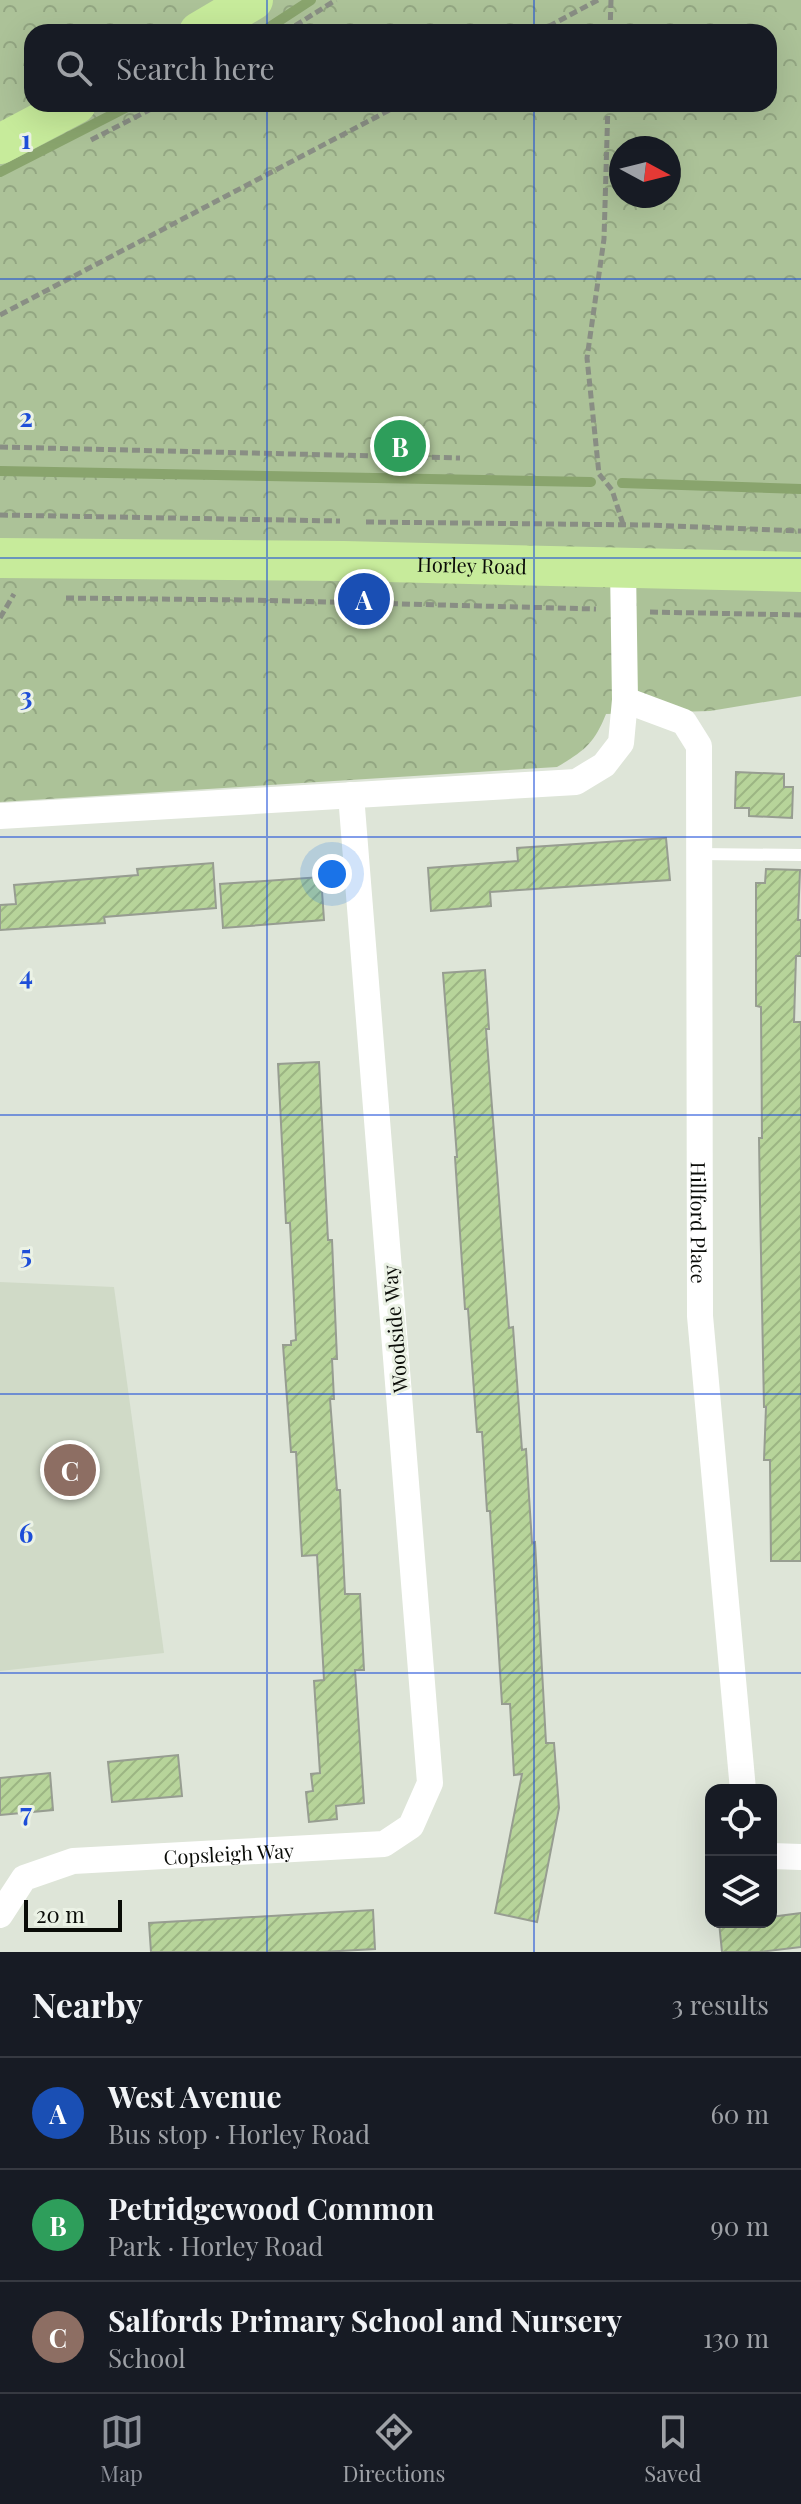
<!DOCTYPE html>
<meta charset="utf-8">
<style>
:root{--surface:#171b24;--page:#242831;--text:#f1f3f6;--muted:#9ea1a6;--line:#363941;--accent:#8c9099}
body{margin:0;font-family:"Playfair Display",serif;background:var(--page);color:var(--text)}
.controls{position:absolute;right:24px;bottom:24px;display:grid;overflow:hidden;border-radius:16px;box-shadow:0 8px 32px #0002}
.controls button{width:72px;height:72px;display:grid;place-items:center;padding:0;border:0;border-bottom:2px solid var(--line);background:var(--surface);color:var(--text);font:40px sans-serif}
.compass{position:absolute;left:609px;top:136px;width:72px;height:72px;border-radius:50%;background:var(--surface);box-shadow:0 8px 32px #0002;rotate:97deg}
.scale{position:absolute;left:24px;bottom:20px;width:98px;box-sizing:border-box;padding-left:8px;border:4px solid #0a0c08;border-top:0;font-size:22px;line-height:28px;white-space:nowrap;color:#0a0c08;-webkit-text-stroke:6px #ebf2e5;paint-order:stroke}
.you{position:absolute;left:332px;top:874px;width:28px;height:28px;margin:-20px;border:6px solid #fff;border-radius:50%;background:#1a73e8;box-shadow:0 0 0 12px #1a73e833}
.badge{display:grid;place-items:center;width:52px;height:52px;border-radius:50%;background:var(--accent);color:#fff;font-size:26px;font-weight:700}
.pin{position:absolute;translate:-50% -50%;border:4px solid #fff;box-shadow:0 2px 8px #0006}
.list{margin:0;padding:0;list-style:none}
h2{display:flex;justify-content:space-between;align-items:center;height:104px;margin:0;padding:0 32px;font-size:34px}
h2 small{font-size:26px;font-weight:400;color:var(--muted)}
.list li{display:grid;grid-template-columns:52px 1fr auto;gap:24px;align-items:center;box-sizing:border-box;height:112px;padding:0 32px;border-top:2px solid var(--line)}
.list b{display:block;font-size:30px;white-space:nowrap}
.list p{margin:0;font-size:26px;white-space:nowrap;color:var(--muted)}
.list em{font-size:26px;font-style:normal;color:var(--muted)}
.icon{flex:none;width:44px;height:44px;fill:none;stroke:currentColor;stroke-width:2;stroke-linecap:round;stroke-linejoin:round}
.map{position:relative;flex:none;width:801px;height:1952px;overflow:hidden}
.search{position:absolute;background:var(--surface);box-shadow:0 8px 32px #0002;left:24px;right:24px;top:24px;height:88px;display:flex;align-items:center;gap:20px;box-sizing:border-box;padding:0 28px;border-radius:24px;color:var(--muted);font-size:30px}
.sheet{height:440px;background:var(--surface)}
nav{display:flex;justify-content:space-around;align-items:center;box-sizing:border-box;height:112px;border-top:2px solid var(--line);background:var(--surface);font-size:22px;color:var(--muted)}
nav a{display:grid;justify-items:center;gap:4px}
nav .on{color:var(--accent)}
.map>svg:first-child{display:block}
.built{fill:#d0dac7}
.park{fill:url(#park-crowns);fill-rule:evenodd}
.lines{fill:none;stroke-linecap:round;stroke-linejoin:round}
.stream{stroke:#89a46d;stroke-width:10}
.building{fill:url(#building-hatch);stroke:#979d91;stroke-width:2}
.path{stroke:#898e84;stroke-width:5;stroke-dasharray:8 4;stroke-linecap:butt}
.lane{stroke:#fff;stroke-width:12}
.street{stroke:#fff;stroke-width:26}
.primary{stroke:#c7eb9b;stroke-width:40}
.grid{fill:none;stroke:#1d4ed8;stroke-width:2;stroke-opacity:0.55}
.labels{text-anchor:middle;dominant-baseline:central;stroke-width:6;stroke-linejoin:round;paint-order:stroke}
.street-label{font-size:20px;fill:#0a0c08;stroke:#ebf2e5}
.grid-label{font-size:26px;text-anchor:middle;font-weight:bold;fill:#1d4ed8;stroke:#ebf2e5;stroke-width:6;stroke-linejoin:round;paint-order:stroke}
</style>
<div class="map">
<svg width="801" height="1952" viewBox="0 0 801 1952">
<defs>
<pattern id="park-crowns" width="20" height="18" patternUnits="userSpaceOnUse" patternTransform="scale(2)"><rect width="20" height="18" fill="#acc298"/><path d="M2 6a3 3 0 1 1 6 0M12 15a3 3 0 1 1 6 0" fill="none" stroke="#93a682"/></pattern>
<pattern id="building-hatch" width="6" height="6" patternUnits="userSpaceOnUse" patternTransform="scale(2)"><rect width="6" height="6" fill="#b7d49a"/><path d="M-1 1l2-2M0 6l6-6M5 7l2-2" fill="none" stroke="#9cb583"/></pattern>
</defs>
<rect width="100%" height="100%" fill="#dee5d8"/>
<path class="built" d="M0,1282L114,1287L164,1653L0,1671Z"/>
<path class="park" d="M0,0H801V696L710,711L606,714C594,744 584,751 557,767L0,802ZM32,32H769V104H32ZM621,148H669V196H621Z"/>
<g class="lines">
<path class="stream" d="M262,32L311,0
M0,172L133,104
M0,471L591,482
M622,483L801,489"/>
</g>
<path class="building" d="M736,772L784,774V787H793L792,818L749,816V808H735Z
M666,838L670,880L490,892L491,906L431,911L428,868L518,861L517,848Z
M213,863L216,908L104,917L105,923L0,930V905L16,904L14,885L138,875L137,869Z
M766,869L800,870L798,920H801V956H796L794,1022H801V1561H771L770,1460H764L766,1407H764L760,1203L759,1138H762L761,1007L756,1006V883H765Z
M321,877L324,920L223,928L220,884Z
M485,970L489,1029H486L509,1328L513,1327L522,1450L526,1449L532,1543L535,1542L546,1743H554L559,1808L537,1922L495,1913L522,1774L514,1775L510,1704H502L490,1511H487L482,1432H477L468,1309H465L455,1157H457L443,973Z
M319,1062L328,1240H332L337,1359H332L334,1399H330L337,1490H340L345,1594H360L364,1670H355L364,1803L336,1806L337,1819L309,1822L306,1792L313,1791L311,1774L320,1773L314,1681L324,1680L317,1555L302,1556L296,1452H291L283,1345H291V1341L296,1340L290,1223H286L278,1064Z
M178,1755L182,1796L112,1802L108,1762Z
M50,1773L53,1810L0,1815V1778Z
M373,1910L375,1949L322,1952H151L149,1923Z
M801,1913V1947L759,1952H722L719,1922H771V1917Z"/>
<g class="lines">
<path class="path" d="M285,32L336,0
M538,32L598,0
M610,32L611,0
M608,104L604,239L587,358L599,474L612,490L624,527
M91,140L161,104
M0,315L401,104
M0,447L460,458
M0,515L340,521
M366,522L648,525L801,531
M66,598L250,600L596,609
M650,612L801,615
M0,618L14,594"/>
<path class="lane" d="M699,854L801,855"/>
<g class="street">
<path id="s1" d="M625,700L684,722L699,746L700,1316L743,1790"/>
<path d="M0,816L576,782L604,765L621,743L625,700L623,568"/>
<path d="M771,1856L801,1857"/>
<path id="s2" d="M0,1915L24,1878L73,1861L384,1844L411,1826L430,1783L351,795"/>
</g>
<g class="primary">
<path d="M199,32L253,0"/>
<path d="M0,144L76,104"/>
<path id="s3" d="M0,558L344,561L801,572"/>
</g>
</g>
<path class="grid" d="M267,0V32M534,0V32M267,104V1952M534,104V1952M0,279H801M0,558H801M0,837H801M0,1115H801M0,1394H801M0,1673H801"/>
<g class="labels">
<g class="street-label">
<text stroke="none"><textPath href="#s3" startOffset="472">Horley Road</textPath></text>
<text stroke="none"><textPath href="#s1" startOffset="568">Hillford Place</textPath></text>
<text transform="translate(394 1329) rotate(-95)">Woodside Way</text>
<text stroke="none"><textPath href="#s2" startOffset="252">Copsleigh Way</textPath></text>
</g>
</g>
<g class="grid-label">
<text x="26" y="149">1</text>
<text x="26" y="427">2</text>
<text x="26" y="706">3</text>
<text x="26" y="985">4</text>
<text x="26" y="1264">5</text>
<text x="26" y="1543">6</text>
<text x="26" y="1822">7</text>
</g>
</svg>
<div class="controls">
<button><svg class="icon" aria-label="locate" viewBox="0 0 24 24"><circle cx="12" cy="12" r="6"/><path d="M12 2v4M12 18v4M2 12h4M18 12h4"/></svg></button>
<button><svg class="icon" aria-label="layers" viewBox="0 0 24 24"><path d="M12 4l9 5-9 5-9-5zM3 14l9 5 9-5"/></svg></button>
</div>
<svg class="compass" viewBox="-18 -18 36 36"><path d="M0-13l5 13h-10z" fill="#e53935"/><path d="M0 13l5-13h-10z" fill="#9ea1a6"/></svg>
<div class="scale">20 m</div>
<div class="you"></div>
<div class="pin badge" style="left:364px;top:599px;background:#1a4fb4">A</div>
<div class="pin badge" style="left:400px;top:446px;background:#2e9e5b">B</div>
<div class="pin badge" style="left:70px;top:1470px;background:#8d6e63">C</div>
<div class="search"><svg class="icon" aria-label="search" viewBox="0 0 24 24"><circle cx="10" cy="10" r="6"/><path d="M15 15l6 6"/></svg>Search here</div>
</div>
<section class="sheet">
<h2>Nearby<small>3 results</small></h2>
<ul class="list">
<li><span class="badge" style="background:#1a4fb4">A</span><div><b>West Avenue</b><p>Bus stop · Horley Road</p></div><em>60 m</em></li>
<li><span class="badge" style="background:#2e9e5b">B</span><div><b>Petridgewood Common</b><p>Park · Horley Road</p></div><em>90 m</em></li>
<li><span class="badge" style="background:#8d6e63">C</span><div><b>Salfords Primary School and Nursery</b><p>School</p></div><em>130 m</em></li>
</ul>
</section>
<nav>
<a class="on"><svg class="icon" aria-label="map" viewBox="0 0 24 24"><path d="M3 6l6-2 6 2 6-2v14l-6 2-6-2-6 2zM9 4v14M15 6v14"/></svg>Map</a>
<a><svg class="icon" aria-label="directions" viewBox="0 0 24 24"><path d="M12 3l9 9-9 9-9-9zM9 14v-3h6M13 9l2 2-2 2"/></svg>Directions</a>
<a><svg class="icon" aria-label="saved" viewBox="0 0 24 24"><path d="M7 4h10v16l-5-4-5 4z"/></svg>Saved</a>
</nav>
